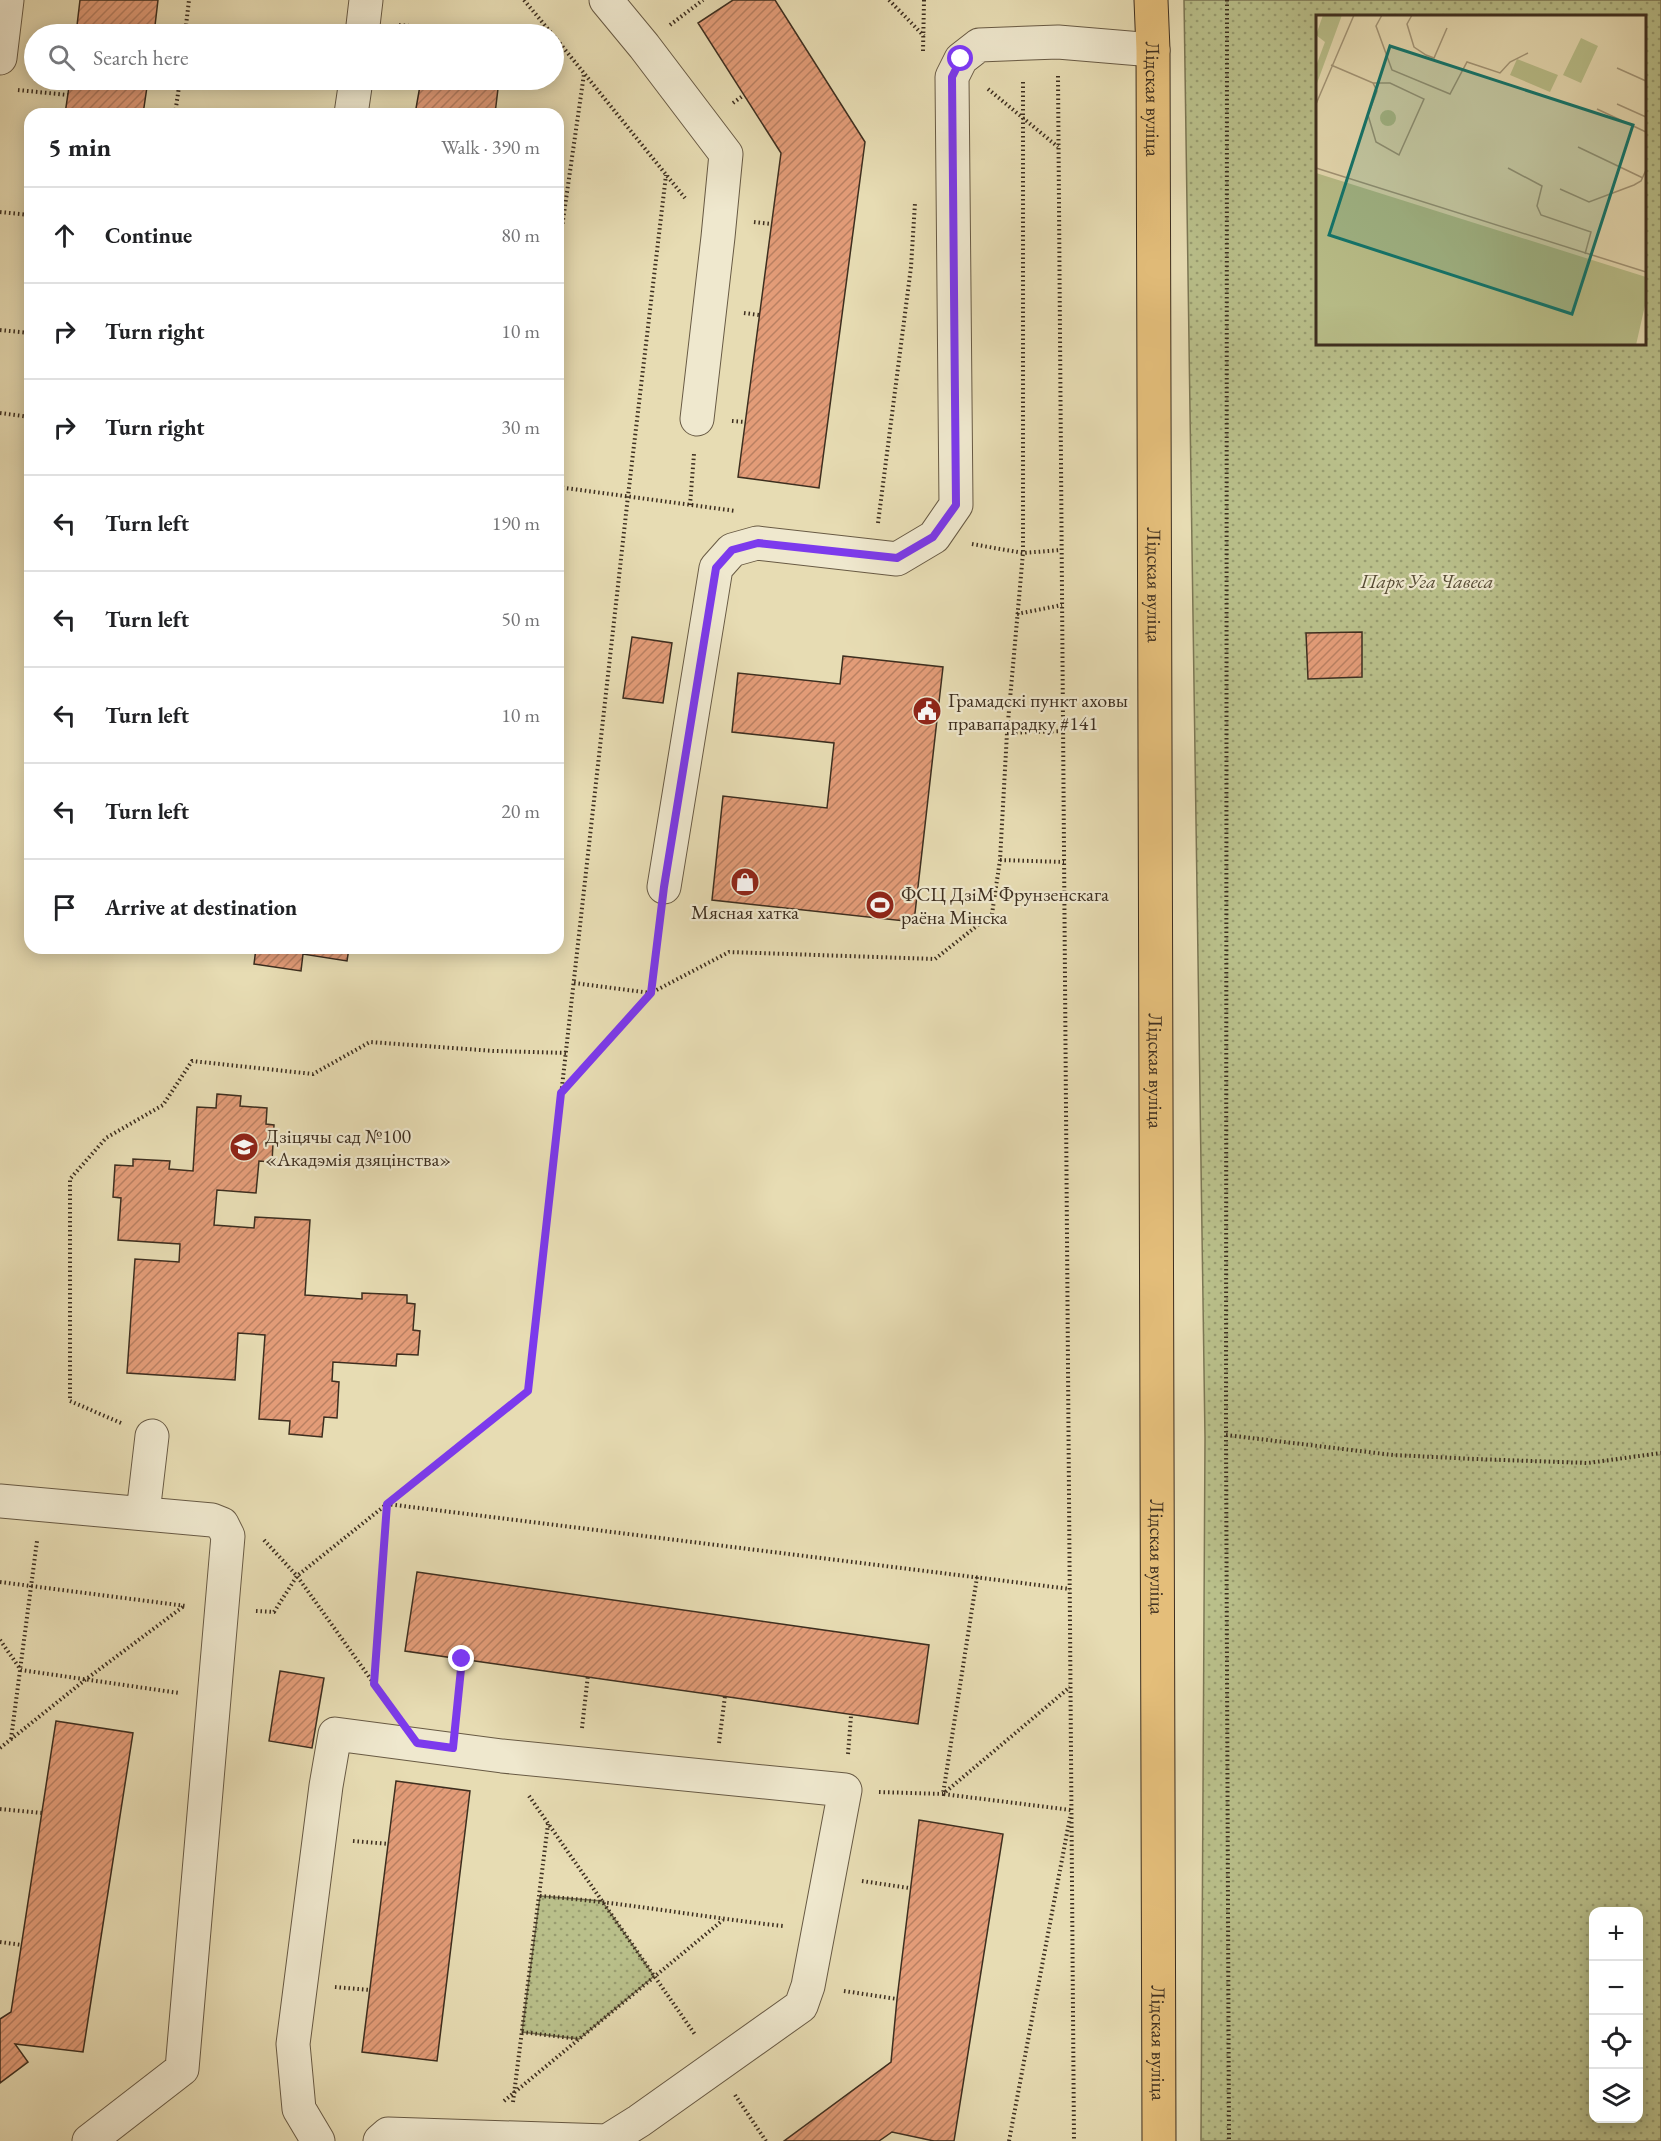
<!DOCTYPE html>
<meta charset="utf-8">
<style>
:root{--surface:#fff;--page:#f6f6f6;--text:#202124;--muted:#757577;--line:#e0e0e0}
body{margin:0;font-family:"EB Garamond",serif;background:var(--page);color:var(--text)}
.controls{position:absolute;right:18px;bottom:18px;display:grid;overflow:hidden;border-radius:12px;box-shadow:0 3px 15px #0003}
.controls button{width:54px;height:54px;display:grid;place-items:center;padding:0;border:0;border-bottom:2px solid var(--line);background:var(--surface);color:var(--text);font:30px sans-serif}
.stop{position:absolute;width:18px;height:18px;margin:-14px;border:4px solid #7c3aed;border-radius:50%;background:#fff}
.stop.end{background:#7c3aed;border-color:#fff;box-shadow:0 2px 6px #0008}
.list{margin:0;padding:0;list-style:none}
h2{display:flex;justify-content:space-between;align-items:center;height:78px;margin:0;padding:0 24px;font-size:26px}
h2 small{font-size:20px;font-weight:400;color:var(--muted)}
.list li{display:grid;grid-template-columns:39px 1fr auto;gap:18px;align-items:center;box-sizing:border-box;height:96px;padding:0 24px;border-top:2px solid var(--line)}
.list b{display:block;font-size:22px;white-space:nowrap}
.list em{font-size:20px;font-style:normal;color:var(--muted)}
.icon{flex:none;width:33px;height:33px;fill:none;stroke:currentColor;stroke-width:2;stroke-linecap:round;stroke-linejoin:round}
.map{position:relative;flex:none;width:1661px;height:2141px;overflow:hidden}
.search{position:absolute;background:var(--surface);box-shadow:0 3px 15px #0003;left:24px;top:24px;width:540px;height:66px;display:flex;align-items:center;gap:15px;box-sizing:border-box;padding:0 21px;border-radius:33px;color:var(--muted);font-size:22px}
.panel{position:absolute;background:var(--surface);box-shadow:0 3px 15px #0003;left:24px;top:108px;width:540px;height:846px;border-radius:18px}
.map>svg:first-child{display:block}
.green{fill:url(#green-dots);stroke:#7b7654;stroke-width:1.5;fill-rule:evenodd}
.building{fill:url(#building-hatch);stroke:#3d2e1f;stroke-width:1.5}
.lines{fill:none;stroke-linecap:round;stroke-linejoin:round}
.minor-casing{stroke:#685a44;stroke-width:35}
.major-casing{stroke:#3d2e1f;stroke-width:35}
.path{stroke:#3d2e1f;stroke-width:4;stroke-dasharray:1.5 3;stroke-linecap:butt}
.minor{stroke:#efe8ce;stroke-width:33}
.major{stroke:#e4be7a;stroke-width:33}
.route{stroke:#7c3aed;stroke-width:8}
.labels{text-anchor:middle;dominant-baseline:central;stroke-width:4.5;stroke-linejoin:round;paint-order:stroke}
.street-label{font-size:20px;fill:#3d2e1f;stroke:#efe8ce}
.park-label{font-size:20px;font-style:italic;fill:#564b34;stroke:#efe8ce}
.poi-label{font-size:20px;fill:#3d2e1f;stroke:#efe8ce;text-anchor:start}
.inset-road{fill:none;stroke:#a39678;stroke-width:1.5}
.view{fill:#0f766e;fill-opacity:0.15;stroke:#0f766e;stroke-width:3}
.inset-edge{fill:none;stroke:#3d2e1f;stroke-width:3}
</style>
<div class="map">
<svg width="1661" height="2141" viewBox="0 0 1661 2141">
<defs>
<pattern id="green-dots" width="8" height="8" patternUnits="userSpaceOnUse" patternTransform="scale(1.5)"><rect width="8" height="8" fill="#b9bf8a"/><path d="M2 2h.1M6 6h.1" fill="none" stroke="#989c70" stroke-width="1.8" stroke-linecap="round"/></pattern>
<pattern id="building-hatch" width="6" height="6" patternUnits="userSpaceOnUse" patternTransform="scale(1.5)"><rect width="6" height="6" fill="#e39c78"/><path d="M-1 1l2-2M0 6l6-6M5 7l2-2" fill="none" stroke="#b98062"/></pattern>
</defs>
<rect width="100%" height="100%" fill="#e7dcb3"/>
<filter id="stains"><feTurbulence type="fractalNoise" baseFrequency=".00333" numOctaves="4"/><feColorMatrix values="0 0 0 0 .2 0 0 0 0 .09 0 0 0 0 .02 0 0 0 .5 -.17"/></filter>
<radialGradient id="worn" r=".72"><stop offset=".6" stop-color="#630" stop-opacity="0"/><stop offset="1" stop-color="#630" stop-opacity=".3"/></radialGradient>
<path class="green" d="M1184,0H1661V2141H1201L1205,1438ZM1318,16H1644V344H1318ZM1594,1912H1638V2118H1594Z
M540,1896L602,1901L654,1976L579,2039L522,2032Z"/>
<path class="building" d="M80,0H158L154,34H76Z
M733,0H775L865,142L819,488L738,477L781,153L698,23Z
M70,80H148L143,114H65Z
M421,80H499L495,114H415Z
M1362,632V677L1308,679L1306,633Z
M632,637L672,643L663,703L623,698Z
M843,656L943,667L914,922L712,900L723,796L827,808L834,743L732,732L738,673L840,684Z
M256,948H349L347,961L303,954L301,971L254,964Z
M217,1094L241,1096L240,1106L267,1108L266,1124L274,1125L272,1162L259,1161L256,1193L217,1190L214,1225L254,1228L255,1217L310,1220L305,1295L362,1299V1293L407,1295V1303L415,1304L413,1330L420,1331L418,1355L397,1354L396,1366L333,1362L332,1381L339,1382L337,1418L324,1417L322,1437L289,1434L290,1421L259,1419L265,1335L238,1333L235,1380L127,1373L135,1259L179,1262L180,1244L118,1240L121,1198L113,1197L115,1165L133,1166V1159L170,1161L169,1169L193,1171L197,1107L216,1108Z
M417,1572L929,1645L918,1724L405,1651Z
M280,1671L324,1678L312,1748L269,1741Z
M56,1721L133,1733L83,2052L15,2044L28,2062L0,2083V2019L11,2012Z
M396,1781L470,1791L437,2061L362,2052Z
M919,1820L1003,1834L954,2141H934L892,2132L879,2141H784L891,2062L897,1999Z"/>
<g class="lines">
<g class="minor-casing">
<path id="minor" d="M606,0L644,46L726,154L718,237L697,419
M362,34L366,0
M0,58L7,0
M351,114L356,80
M664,887L716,568L732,550L757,543L897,559L934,537L956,505L952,77L961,59L979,45L1058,42L1153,50
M0,1501L212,1520L222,1524L228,1536L182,2069L89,2141
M143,1513L152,1436
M318,2141L299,2109L293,2044L326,1786L335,1734L502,1756L845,1790L808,1986L801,2006L639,2121L607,2141L388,2134L380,2141"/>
</g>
<g class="major-casing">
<g id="major">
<path id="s1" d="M1151,0L1153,50L1159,2141"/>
</g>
</g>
<path class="path" d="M524,0L552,34
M889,0L924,36
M1227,0L1226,1435L1229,2141
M399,25L506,34
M670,25L703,0
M185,34L189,0
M554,36L685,198
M923,51L924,0
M1058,76L1074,2141
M988,89L1058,147
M18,90L68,95
M733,103L744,95
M175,114L180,80
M0,212L30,215
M754,222L772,224
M558,255L584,74
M744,313L759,315
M0,330L30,333
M0,413L30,417
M732,421L745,422
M558,487L736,511
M690,505L694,454
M878,523L911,267L915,203
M972,544L1023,553L1061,550
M1017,614L1062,605
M1007,733L1063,731
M1000,860L1064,862
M574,983L651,993L659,921
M562,1092L651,993L729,952L935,959L992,914L1000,860L1007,733L1023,553V80
M121,1423L70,1401V1179L106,1138L163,1105L192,1061L313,1074L370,1042L494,1051L566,1053
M1226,1435L1393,1455L1475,1459L1588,1463L1661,1453
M264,1540L297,1576L390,1706
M977,1577L943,1794L1071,1810
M0,1582L186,1606
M256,1611L274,1612L297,1576L528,1391L628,496L666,175
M0,1640L21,1670L179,1693
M374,1684L387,1504L1070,1589
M457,1715L462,1659
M582,1728L588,1675
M11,1739L37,1541
M719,1743L725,1696
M0,1748L85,1680L184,1606
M848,1754L851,1716
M879,1792L943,1794L1070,1687
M529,1796L696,2036
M0,1809L42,1813
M353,1841L389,1844
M862,1881L909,1888
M540,1896C621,1902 701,1917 783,1926
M0,1942L22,1945
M335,1987L370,1990
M844,1991L897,1999
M522,2032L579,2039
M735,2095L766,2141
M504,2101L723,1920
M513,2102L548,1824
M1009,2141L1070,1817"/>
<use href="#minor" class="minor"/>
<use href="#major" class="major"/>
</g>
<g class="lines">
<path class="route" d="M462,1659L453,1748L417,1743L374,1684L387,1504L528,1391L561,1093L651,993L664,887L716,568L732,550L758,543L897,558L933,537L956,505L952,77L961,59"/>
</g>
<defs>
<g id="civic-disc" transform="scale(1.5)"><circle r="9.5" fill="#8f2418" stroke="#efe8ce"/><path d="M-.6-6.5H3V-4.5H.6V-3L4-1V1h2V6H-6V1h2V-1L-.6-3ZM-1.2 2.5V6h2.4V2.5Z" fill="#fff"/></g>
<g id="shop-disc" transform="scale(1.5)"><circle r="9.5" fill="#8f2418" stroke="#efe8ce"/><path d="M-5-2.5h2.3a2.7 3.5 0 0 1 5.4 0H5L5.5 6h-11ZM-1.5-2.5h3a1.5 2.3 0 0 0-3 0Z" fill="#fff"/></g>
<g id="stadium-disc" transform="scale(1.5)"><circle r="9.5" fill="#8f2418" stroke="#efe8ce"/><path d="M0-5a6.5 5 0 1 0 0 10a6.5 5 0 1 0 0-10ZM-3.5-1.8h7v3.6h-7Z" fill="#fff"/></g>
<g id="school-disc" transform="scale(1.5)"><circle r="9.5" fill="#8f2418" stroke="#efe8ce"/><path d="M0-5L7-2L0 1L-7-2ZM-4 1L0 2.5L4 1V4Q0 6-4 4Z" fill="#fff"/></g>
</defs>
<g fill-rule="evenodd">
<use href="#civic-disc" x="927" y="711"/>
<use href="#shop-disc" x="745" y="882"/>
<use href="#stadium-disc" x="880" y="905"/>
<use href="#school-disc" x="244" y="1147"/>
</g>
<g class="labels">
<g class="street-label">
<text stroke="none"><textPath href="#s1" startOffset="99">Лідская вуліца</textPath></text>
<text stroke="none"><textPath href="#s1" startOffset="585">Лідская вуліца</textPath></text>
<text stroke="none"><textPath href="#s1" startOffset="1071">Лідская вуліца</textPath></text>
<text stroke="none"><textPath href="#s1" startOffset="1557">Лідская вуліца</textPath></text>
<text stroke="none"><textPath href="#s1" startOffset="2043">Лідская вуліца</textPath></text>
</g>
<g class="park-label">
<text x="1427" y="581">Парк Уга Чавеса</text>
</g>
<g class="poi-label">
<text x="948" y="700">Грамадскі пункт аховы<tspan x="948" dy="23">правапарадку #141</tspan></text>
<text x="901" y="894">ФСЦ ДзіМ Фрунзенскага<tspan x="901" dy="23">раёна Мінска</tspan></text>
<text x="745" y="912" text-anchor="middle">Мясная хатка</text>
<text x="265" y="1136">Дзіцячы сад №100<tspan x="265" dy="23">«Акадэмія дзяцінства»</tspan></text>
</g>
</g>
<g transform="translate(1316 15)">
<rect width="330" height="330" fill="#e7dcb3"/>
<path d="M7,0H26L0,71V51L9,27L0,20ZM64 103a8 8 0 1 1 16 0a8 8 0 1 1-16 0ZM0,158L330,262V286L320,330H0Z" fill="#b9bf8a"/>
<path d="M265,23L282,31L265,68L247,60ZM201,44L242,60L234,77L194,60Z" fill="#b9bf8a"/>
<path class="inset-road" d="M66,0L60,11L76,55L134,79L151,47L184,58L194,47L212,38M96,0L91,9L98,32L110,40L118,43L131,13M15,50L57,68H74L108,84L83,140L60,127L52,100L61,76L57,68M301,53L330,66M0,89L38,0M301,89L330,102M281,94L330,117M262,132L327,163M0,153L330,257M192,153L226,171L221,191L225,200L275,217L269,239M244,174L273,187L318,170L325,166L330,155"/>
<path class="view" d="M74,31L317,110L256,299L13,220Z"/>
<rect width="330" height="330" class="inset-edge"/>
</g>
<rect width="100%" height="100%" filter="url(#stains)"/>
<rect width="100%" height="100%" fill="url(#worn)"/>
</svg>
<div class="controls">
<button>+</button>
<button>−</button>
<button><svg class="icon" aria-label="locate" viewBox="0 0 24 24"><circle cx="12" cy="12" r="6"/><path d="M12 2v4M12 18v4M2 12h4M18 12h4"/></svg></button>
<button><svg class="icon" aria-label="layers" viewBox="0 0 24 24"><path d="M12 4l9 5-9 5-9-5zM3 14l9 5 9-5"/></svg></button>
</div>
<div class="stop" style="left:961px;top:59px"></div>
<div class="stop end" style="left:462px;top:1659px"></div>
<div class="search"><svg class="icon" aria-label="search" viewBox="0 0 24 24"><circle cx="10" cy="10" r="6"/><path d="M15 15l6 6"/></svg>Search here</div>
<section class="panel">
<h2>5 min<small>Walk · 390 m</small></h2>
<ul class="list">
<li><svg class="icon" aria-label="ahead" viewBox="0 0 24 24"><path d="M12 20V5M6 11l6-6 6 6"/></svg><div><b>Continue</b></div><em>80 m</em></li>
<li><svg class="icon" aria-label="right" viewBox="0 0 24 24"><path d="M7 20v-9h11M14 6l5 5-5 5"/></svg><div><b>Turn right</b></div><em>10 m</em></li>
<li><svg class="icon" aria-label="right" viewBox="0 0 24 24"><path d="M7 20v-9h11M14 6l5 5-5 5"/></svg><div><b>Turn right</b></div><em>30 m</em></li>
<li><svg class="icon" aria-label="left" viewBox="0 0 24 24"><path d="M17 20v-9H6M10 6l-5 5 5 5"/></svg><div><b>Turn left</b></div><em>190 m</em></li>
<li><svg class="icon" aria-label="left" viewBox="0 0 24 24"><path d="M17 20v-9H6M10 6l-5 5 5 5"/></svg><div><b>Turn left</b></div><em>50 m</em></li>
<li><svg class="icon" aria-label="left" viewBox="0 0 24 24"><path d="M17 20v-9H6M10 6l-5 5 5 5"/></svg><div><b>Turn left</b></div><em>10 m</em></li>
<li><svg class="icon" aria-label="left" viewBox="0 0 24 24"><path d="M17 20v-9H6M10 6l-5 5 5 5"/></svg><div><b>Turn left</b></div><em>20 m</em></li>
<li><svg class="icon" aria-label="arrive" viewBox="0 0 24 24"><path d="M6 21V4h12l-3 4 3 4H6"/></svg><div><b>Arrive at destination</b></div></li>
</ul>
</section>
</div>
